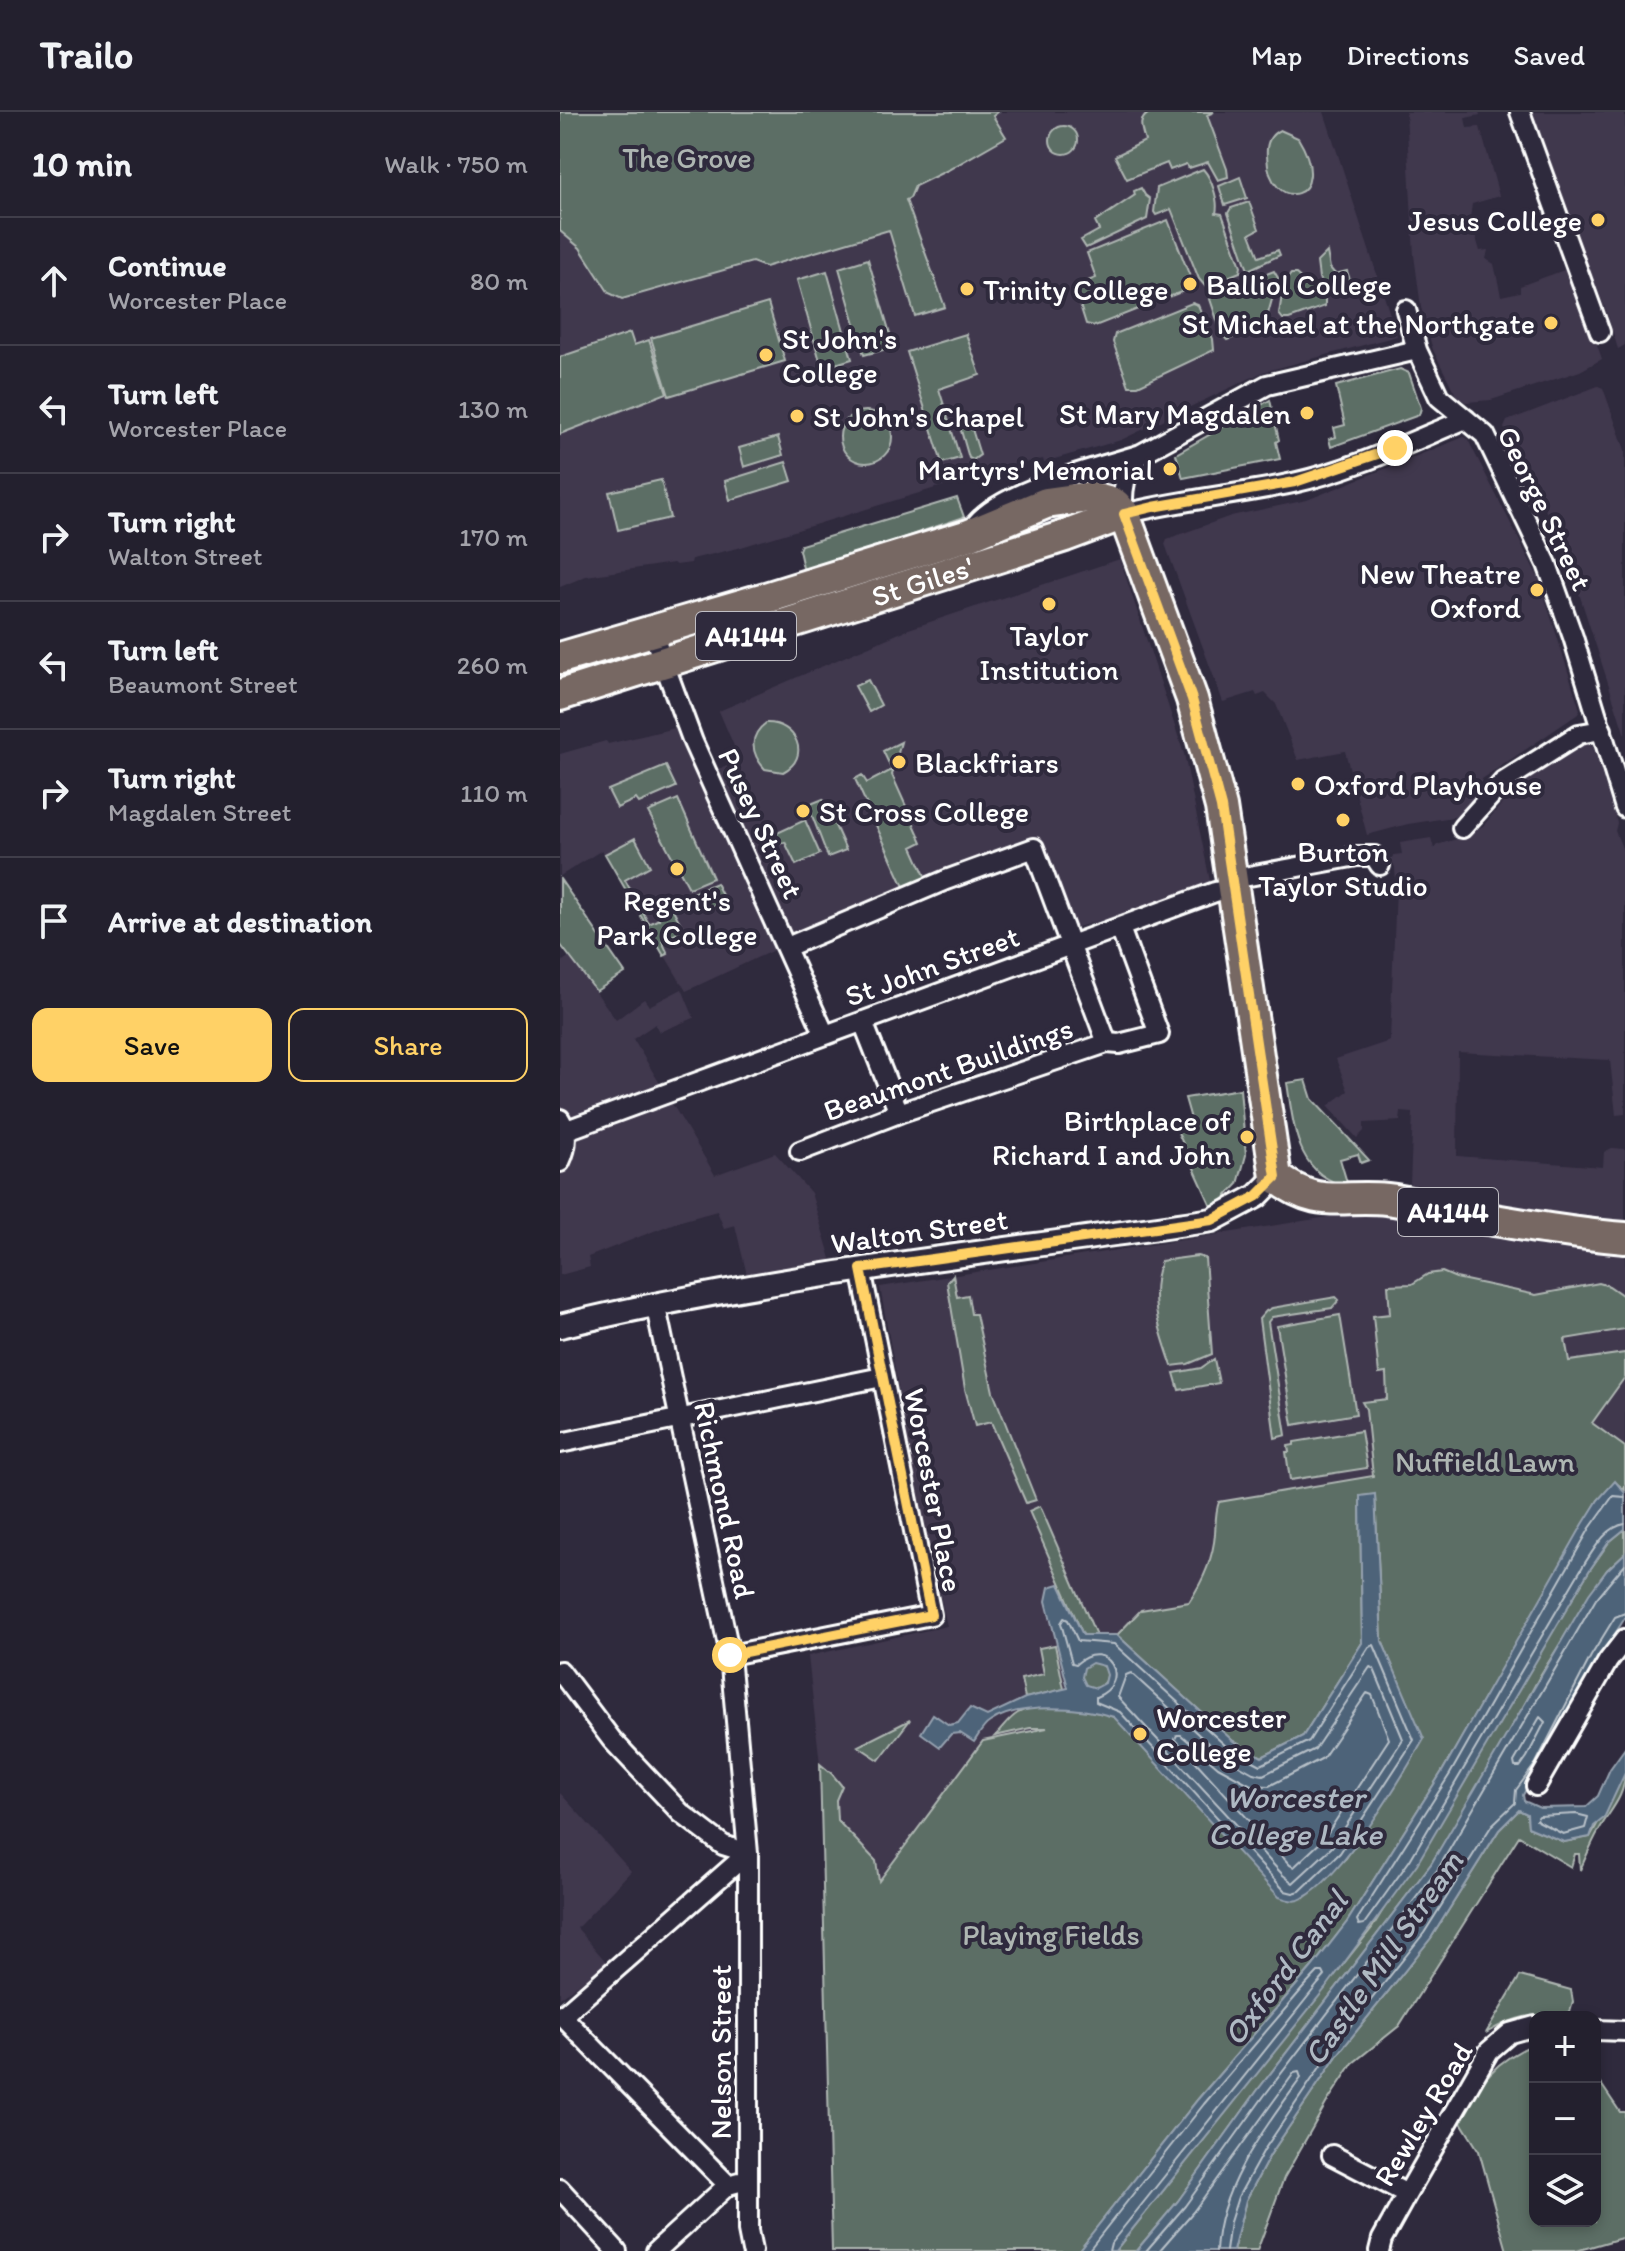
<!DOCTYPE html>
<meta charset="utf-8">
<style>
:root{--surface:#23202e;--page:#2b2836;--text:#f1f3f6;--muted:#a3a3aa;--line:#403e4a;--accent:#ffd166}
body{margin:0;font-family:Itim,sans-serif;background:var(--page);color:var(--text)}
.controls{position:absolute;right:24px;bottom:24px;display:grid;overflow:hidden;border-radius:16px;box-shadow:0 4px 12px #0003}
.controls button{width:72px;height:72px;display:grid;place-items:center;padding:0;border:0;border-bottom:2px solid var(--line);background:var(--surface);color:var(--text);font:40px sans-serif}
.stop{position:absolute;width:24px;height:24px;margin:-18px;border:6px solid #ffd166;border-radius:50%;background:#fff}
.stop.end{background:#ffd166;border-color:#fff;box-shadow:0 2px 8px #0008}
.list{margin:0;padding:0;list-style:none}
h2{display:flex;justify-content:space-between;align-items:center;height:104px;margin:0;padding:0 32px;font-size:34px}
h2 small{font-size:26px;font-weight:400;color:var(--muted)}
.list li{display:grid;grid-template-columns:52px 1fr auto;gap:24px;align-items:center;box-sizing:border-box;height:128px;padding:0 32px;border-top:2px solid var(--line)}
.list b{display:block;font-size:30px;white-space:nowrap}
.list p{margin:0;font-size:26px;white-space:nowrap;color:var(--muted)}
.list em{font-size:26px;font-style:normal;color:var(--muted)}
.actions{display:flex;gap:16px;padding:24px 32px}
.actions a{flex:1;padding:18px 0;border:2px solid var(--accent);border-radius:16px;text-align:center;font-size:28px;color:var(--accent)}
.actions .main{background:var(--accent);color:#111}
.icon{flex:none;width:44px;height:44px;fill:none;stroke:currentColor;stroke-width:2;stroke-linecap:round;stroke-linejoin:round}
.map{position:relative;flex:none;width:1065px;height:2139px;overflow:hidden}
header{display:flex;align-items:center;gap:48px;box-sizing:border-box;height:112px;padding:0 40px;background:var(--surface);border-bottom:2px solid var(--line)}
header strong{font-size:38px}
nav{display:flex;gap:44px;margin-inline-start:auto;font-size:28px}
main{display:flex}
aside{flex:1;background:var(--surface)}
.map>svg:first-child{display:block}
.built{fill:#41384e}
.green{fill:#5c6e65;stroke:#aeb6b2;stroke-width:2}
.water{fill:#4e6379;stroke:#95a1af;stroke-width:2;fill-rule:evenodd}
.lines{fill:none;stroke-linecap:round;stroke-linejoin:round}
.shore{stroke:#b8c1c9;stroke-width:2}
.minor-casing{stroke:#fff;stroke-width:24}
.tertiary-casing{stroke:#fff;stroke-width:28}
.primary-casing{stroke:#fff;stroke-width:36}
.minor{stroke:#2f2a3d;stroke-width:18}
.tertiary{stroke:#2f2a3d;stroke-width:22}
.primary{stroke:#776864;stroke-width:30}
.route{stroke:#ffd166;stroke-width:10}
.poi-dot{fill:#ffd166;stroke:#2f2a3d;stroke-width:3}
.labels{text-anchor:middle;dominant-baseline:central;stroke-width:8;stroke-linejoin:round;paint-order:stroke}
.shield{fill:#2f2a3d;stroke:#c1bfc5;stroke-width:2}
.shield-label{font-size:28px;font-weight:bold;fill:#fff}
.park-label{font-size:30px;fill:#aeb6b2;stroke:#2f2a3d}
.poi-label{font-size:30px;fill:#fff;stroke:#2f2a3d;text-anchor:start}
.street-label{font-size:30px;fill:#fff;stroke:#2f2a3d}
.water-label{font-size:32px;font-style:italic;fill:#afb9c3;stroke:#2f2a3d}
</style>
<header>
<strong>Trailo</strong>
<nav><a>Map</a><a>Directions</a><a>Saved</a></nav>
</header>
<main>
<aside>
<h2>10 min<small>Walk · 750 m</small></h2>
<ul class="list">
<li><svg class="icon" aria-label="ahead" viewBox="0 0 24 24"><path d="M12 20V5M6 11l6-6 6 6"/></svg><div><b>Continue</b><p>Worcester Place</p></div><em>80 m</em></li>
<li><svg class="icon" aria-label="left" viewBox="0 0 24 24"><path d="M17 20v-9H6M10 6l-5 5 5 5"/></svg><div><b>Turn left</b><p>Worcester Place</p></div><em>130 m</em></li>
<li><svg class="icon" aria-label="right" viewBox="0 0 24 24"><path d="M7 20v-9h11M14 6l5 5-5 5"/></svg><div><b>Turn right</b><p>Walton Street</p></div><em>170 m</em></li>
<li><svg class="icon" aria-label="left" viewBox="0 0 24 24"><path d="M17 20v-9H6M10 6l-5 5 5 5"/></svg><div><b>Turn left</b><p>Beaumont Street</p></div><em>260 m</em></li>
<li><svg class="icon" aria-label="right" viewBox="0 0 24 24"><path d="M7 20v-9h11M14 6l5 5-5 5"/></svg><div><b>Turn right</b><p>Magdalen Street</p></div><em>110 m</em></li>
<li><svg class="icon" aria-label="arrive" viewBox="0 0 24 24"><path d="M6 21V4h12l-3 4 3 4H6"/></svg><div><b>Arrive at destination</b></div></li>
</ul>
<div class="actions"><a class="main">Save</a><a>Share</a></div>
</aside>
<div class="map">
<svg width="1065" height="2139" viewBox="0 0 1065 2139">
<rect width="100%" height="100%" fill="#2f2a3d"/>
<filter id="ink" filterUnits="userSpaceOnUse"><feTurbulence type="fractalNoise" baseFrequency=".0125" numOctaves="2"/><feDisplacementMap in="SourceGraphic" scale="16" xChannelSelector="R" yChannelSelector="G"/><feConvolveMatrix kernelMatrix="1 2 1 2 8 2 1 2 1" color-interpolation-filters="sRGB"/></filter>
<g filter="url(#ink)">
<path class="built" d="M0,0H764L837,224L703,260L561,328L484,350L483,347L448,354L178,436L132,447L131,451L116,453L113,451L26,464L0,475Z
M846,0H919L920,3L905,6L907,16L920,15L939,84L912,92L910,106L920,139L928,138L926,147L934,152L941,184L960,180V174L1010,156L1042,247L1020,259L931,288L906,290L897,285L873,238L861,195L854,143Z
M972,0H1065V233L1058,237L1047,201L1028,154Z
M1038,274L1043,276L1065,338V623L1004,435L944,316L947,309Z
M904,325L907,326L979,467L1020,598L1018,602L922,667L918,686L907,701L893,705L848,712L807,723L785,639L738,648L716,592L705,581L697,584L695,580L663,590L605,432L607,427L671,404L747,388Z
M560,447L624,642L651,774L590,795L510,817L480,731L234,829L158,658L180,648L159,599L349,517Z
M115,616L145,676L218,836L126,879L42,738L0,764V642L46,629L48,632Z
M1024,631L1033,634L1057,711L1055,719L1065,743V1002L1056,1003L1050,948L898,940L897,1044L1043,1055L1044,1040L1052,1036L1065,1037V1109L987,1100L850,1072L853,1001L841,1000L840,1009L804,1011V1019L797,1026L768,994L788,979L776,947L830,929L836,776L835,755L831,747L834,743L842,742L840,731L871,726L874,737L877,733L903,725L923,714L955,676Z
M10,844L56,908L84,887L89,894L122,877L134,906L99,920L95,912L73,927L155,1063L215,1041L251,1081L272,1150L188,1167L175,1113L164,1116L157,1099L117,1110L28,1145L30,1155L0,1163V851Z
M826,1103L866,1109L969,1132L1065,1144V1378L1055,1370L737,1870L638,1987L518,2139H272L260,1652L248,1544L387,1514L357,1379L320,1175L775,1104Z
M0,1681L71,1759L17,1816L47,1851L0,1886Z"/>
<path class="green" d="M0,0H438L433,4L446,25L388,58L355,74L350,86L346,88L385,195L355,204L329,118L205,155L192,150L62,187L49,181L20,136L0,119Z
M591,0H654L647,3L667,57L668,65L658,68L648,50L629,56L626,52L610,58L607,51L567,67L555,44L585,29C581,16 577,7 591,0Z
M490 28a14 14 0 1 1 28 0a14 14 0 1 1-28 0Z
M720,18L738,26C777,89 709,104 707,44C706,33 709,23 720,18Z
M643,57C652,67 659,89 656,101L662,102L681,154L680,160L645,174L639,167L611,97L596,103L594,100L597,76Z
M680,65L687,86L665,93L659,74Z
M581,76L585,83L590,87L587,107L526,136L521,128L539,118L535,110L575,83L574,79Z
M689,90L699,117L690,122L699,145L718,138L720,143L688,158L668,101L671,96Z
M608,108L634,175L535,214L526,212L514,174L536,166L527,141Z
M767,140L770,156L775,162L787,159L793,177L776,178L763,174L759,166L757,150Z
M308,147L334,235L304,243L279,156Z
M267,159L292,247L262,256L237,168Z
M714,159L718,166L706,209L688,220L667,228L662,223L650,187L655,182Z
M731,162H736L765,187V194L729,207H723L719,202L724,170Z
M208,191L225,249L109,284L91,226Z
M632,191L638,193L653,227L654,238L578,274H569L553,230L555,222Z
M70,221L74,233L89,228L107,281L0,322V245Z
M406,222L420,263L379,277L400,346L382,351L347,240Z
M840,257L849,261L861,296L859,303L771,335L769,327L776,325L774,316L785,313L776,274Z
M710,288L719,328L716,330L720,347L623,366L616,342Z
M280 325a26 26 0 1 1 52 0a26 26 0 1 1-52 0Z
M404,301L408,304L420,343L413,348L409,346L398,308V303Z
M218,325L223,343L184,355L179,336Z
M226,350L232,369L170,388L165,369Z
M101,368L110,406L58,418L49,380Z
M397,386L404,405L246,459L243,456L239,438L241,433Z
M308,568L321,593L309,600L295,574Z
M206,611C236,610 252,645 223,660L205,657C191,642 188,624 206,611Z
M341,630L332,663L362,730L352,735L367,768L345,777L295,667L302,663L307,671L332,658L323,639Z
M106,654L116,675L79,691L76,687L57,696L48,678Z
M118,687L153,766L129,776L88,700Z
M263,687L286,738L268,745L248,693Z
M245,708L260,742L236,753L225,730L219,732L215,722Z
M75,726L90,754L65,768L89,812L99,807L93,796L108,788L124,818L102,829L108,842L104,844L45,742Z
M0,767L65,861L36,879L0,832Z
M156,771L162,783L160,791L145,797L138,794L132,781Z
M746,968L752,987L809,1048L801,1051L798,1042L780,1047L788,1074C736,1064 734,1014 727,971Z
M680,977L686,1043L678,1072L653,1098L614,1012L631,1007L625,986Z
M637,1144L645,1146L652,1242L628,1252L612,1254C600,1219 587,1186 601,1149Z
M882,1160L896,1166L976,1183L1039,1171L1049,1174L1065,1185V1217L1005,1227L1009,1249L1065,1241V1265L1032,1311L1065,1335V1378L1055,1370L1038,1388L883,1658L787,1810L752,1855L638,1987L518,2139H272L260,1652L272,1662L282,1674L276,1688L277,1708L316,1749L319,1769L423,1629L487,1616H470L435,1624C442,1617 449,1606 458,1601C478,1589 532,1598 554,1605L744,1786L786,1746L845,1659L836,1563L822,1529L815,1383L800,1384L802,1531L743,1624L702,1645L673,1629L557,1523L581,1498L629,1490C643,1469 653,1448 655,1422C656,1410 655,1401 659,1390L813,1364L806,1297L802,1290L827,1287L826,1261L819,1262L813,1204L830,1202L828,1173L852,1172L868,1162Z
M393,1163L397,1185L408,1183L411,1202H416L433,1280L476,1388L466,1391L431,1310L415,1314L405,1277L387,1170Z
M776,1185L779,1188L772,1196L712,1205L708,1210L726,1323L715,1326L699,1207L706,1199L712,1196Z
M780,1203L796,1302L733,1313L717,1214Z
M654,1247L659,1271L619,1278L614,1261L641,1256Z
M801,1319L807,1356L730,1368L726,1340H729L728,1334L734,1333V1330Z
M480,1394L536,1523H523L469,1399Z
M1065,1417V1441L1047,1458L981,1562L925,1665L871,1752L697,1979L618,2089L576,2139H555L812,1816L1029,1459L1049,1430Z
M495,1533L504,1577L465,1586L461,1567L484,1562L479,1536Z
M521 1563a13 13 0 1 1 26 0a13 13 0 1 1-26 0Z
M350,1608L319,1648L298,1634Z
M1065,1661C1065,1685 1050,1698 1039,1718C1032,1730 1026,1745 1020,1758L1019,1742H1015L1011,1755L959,1724L839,1914L793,1951L767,1990L724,2066L697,2139H673L686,2088L710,2043L779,1941L871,1826L939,1718L959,1698L967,1702L968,1715L1004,1730L1030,1725Z
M960,1864L1011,1878L1013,1890L1010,1900C997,1907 979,1902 964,1905C950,1908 938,1914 926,1921Z
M975,1932V2109H1035V1963L1060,2000H1065V2125L1016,2139H947L919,2039L899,2007C921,1970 933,1949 975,1932Z"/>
<path class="water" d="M1055,1369L1065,1381V1417L1049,1430L1029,1459L857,1752L765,1877L555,2139H518L638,1987L752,1855L787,1810L883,1658L1023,1412L1038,1388Z
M815,1382L822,1529L864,1627C841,1667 782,1766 743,1786C735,1791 728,1788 719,1785L554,1605C523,1595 458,1590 430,1610C423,1614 418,1624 414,1630L400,1621L391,1622L380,1635L361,1621L373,1602L389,1613L398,1611L410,1596L427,1604L465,1586L508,1576L486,1489L489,1475L499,1472L523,1523H557L673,1629L702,1645L743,1624L802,1531L800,1384ZM532,1551L544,1554L547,1563L545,1571L536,1576L526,1573L522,1565L524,1556Z
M1065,1441V1506L1038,1548L963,1683L964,1689L980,1696L1026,1695L1038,1684L1050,1657L1065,1636V1661L1044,1706L1034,1714L1030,1725L1004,1730L968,1715L967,1702L959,1698L939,1718L871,1826L779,1941L710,2043L686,2088L673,2139H576L618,2089L697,1979L871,1752L1029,1482L1047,1458Z"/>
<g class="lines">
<path class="shore" d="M1065,1385L1053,1384L1030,1416L890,1662L797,1808L799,1813L804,1812L850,1748L1023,1454C1033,1439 1045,1415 1065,1412
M504,1506L508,1508L518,1529L554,1532L667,1635L701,1653L749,1629L809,1535L814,1533L854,1628L780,1741L740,1779L733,1781L725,1779L560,1600L536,1590V1585C574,1570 547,1524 516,1552L512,1551L501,1511Z
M810,1555L814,1557L843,1627L772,1735L733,1771L723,1763L558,1585L566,1563L571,1561L661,1643L693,1661L703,1663L755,1637Z
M807,1581L812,1583L829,1627L763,1728L734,1755L730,1753L615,1627L617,1623H621L658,1655L691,1673L709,1674L763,1646Z
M980,1605L985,1610L967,1645L960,1655H955L954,1650Z
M1016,1702L1028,1705L1025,1716L1003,1722L976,1708L979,1704Z
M528,2139L644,1992L743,1876L758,1860H763L765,1864L758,1872L551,2131L549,2139
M586,2139L625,2094L704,1984L878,1757L1036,1487L1065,1452
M599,2139L633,2100L734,1961L739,1960L741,1966C704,2017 659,2074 656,2139
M666,2139L670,2110L678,2085L704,2038L773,1936L864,1821L932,1713L955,1691L956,1678L976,1651L1031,1544L1055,1505L1065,1501"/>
<g class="minor-casing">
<path id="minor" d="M960,0L1040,220
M846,198L857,238L879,285L925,323L987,452L1013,525L1065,696
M857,238L707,273L581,342C564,357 561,382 564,402C620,388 677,383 733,371C793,358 850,330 906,307
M416,412C445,377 535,357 581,342
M92,519L133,630L265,923
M902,716L943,670L1019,622L1042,618
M673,767L797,744H814L820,753
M227,835L386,768L474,736L547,931
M303,910L339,1001
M0,1007C9,1021 7,1035 0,1050
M7,1018L655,780L674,776
M240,1039L339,1001L547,931L559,932L599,922L560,816
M95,1191L170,1543L188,1741V2119L192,2139
M0,1331L322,1265
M170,1543L371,1503L301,1157
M0,1559L52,1628L121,1701L163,1733L188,1741
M976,1674L1048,1549L1065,1527
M0,1902L168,2073
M2,1904L188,1741
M1035,1918L1065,1919
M772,2043L847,2082
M0,2077L57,2139
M96,2139L168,2073L179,2070
M819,2139L822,2127L847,2082L929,1939L950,1921L975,1914"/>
</g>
<g class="tertiary-casing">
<path id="tertiary" d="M0,1214C214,1162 434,1141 652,1108L697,1084L716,1065"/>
</g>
<g class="primary-casing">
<g id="primary">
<path d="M0,546L209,485L409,423L486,391L529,385L555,392L564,402L632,587L661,695L716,1065C759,1098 780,1082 827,1087C848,1089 868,1096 888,1100C947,1110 1005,1121 1065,1126"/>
<path id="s1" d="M0,583L505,424L564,402"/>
</g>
</g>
<use href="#minor" class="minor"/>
<use href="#tertiary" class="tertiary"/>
<use href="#primary" class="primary"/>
</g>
</g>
<g class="lines" filter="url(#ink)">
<path class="route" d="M170,1543L371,1503L301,1157L652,1108L697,1084L716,1065L661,695L632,587L564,402L593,395L735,370L835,336"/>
</g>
<g class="poi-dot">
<circle cx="1038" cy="108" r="8"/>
<circle cx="630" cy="172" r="8"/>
<circle cx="407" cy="177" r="8"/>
<circle cx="991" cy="211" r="8"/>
<circle cx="206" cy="243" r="8"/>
<circle cx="747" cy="301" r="8"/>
<circle cx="237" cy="304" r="8"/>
<circle cx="610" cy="357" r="8"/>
<circle cx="977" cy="478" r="8"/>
<circle cx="489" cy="492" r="8"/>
<circle cx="339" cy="650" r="8"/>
<circle cx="738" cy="672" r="8"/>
<circle cx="243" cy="699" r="8"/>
<circle cx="783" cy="708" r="8"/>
<circle cx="117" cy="757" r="8"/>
<circle cx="687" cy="1025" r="8"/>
<circle cx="580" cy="1622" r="8"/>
</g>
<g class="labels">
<g class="shield">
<rect x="136" y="500" width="100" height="48" rx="6"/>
<rect x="838" y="1076" width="100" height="48" rx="6"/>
</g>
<g class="shield-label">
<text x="186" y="524">A4144</text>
<text x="888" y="1100">A4144</text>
</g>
<g class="park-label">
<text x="127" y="45">The Grove</text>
<text x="925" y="1349">Nuffield Lawn</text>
<text x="491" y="1822">Playing Fields</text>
</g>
<g class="poi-label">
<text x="1022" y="108" text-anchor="end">Jesus College</text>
<text x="646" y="172">Balliol College</text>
<text x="423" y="177">Trinity College</text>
<text x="975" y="211" text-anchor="end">St Michael at the Northgate</text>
<text x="222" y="226">St John's<tspan x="222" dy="34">College</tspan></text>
<text x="731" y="301" text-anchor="end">St Mary Magdalen</text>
<text x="253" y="304">St John's Chapel</text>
<text x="594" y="357" text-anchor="end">Martyrs' Memorial</text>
<text x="961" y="461" text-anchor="end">New Theatre<tspan x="961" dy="34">Oxford</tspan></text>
<text x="489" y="523" text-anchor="middle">Taylor<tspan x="489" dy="34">Institution</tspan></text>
<text x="355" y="650">Blackfriars</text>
<text x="754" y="672">Oxford Playhouse</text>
<text x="259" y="699">St Cross College</text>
<text x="783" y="739" text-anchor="middle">Burton<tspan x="783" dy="34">Taylor Studio</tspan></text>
<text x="117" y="788" text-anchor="middle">Regent's<tspan x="117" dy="34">Park College</tspan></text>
<text x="671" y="1008" text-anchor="end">Birthplace of<tspan x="671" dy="34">Richard I and John</tspan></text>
<text x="596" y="1605">Worcester<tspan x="596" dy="34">College</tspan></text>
</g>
<g class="street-label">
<text transform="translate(985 396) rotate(64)">George Street</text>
<text stroke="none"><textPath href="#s1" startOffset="380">St Giles'</textPath></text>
<text transform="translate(201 711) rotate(65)">Pusey Street</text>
<text transform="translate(372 854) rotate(-20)">St John Street</text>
<text transform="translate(388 957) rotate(-19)">Beaumont Buildings</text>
<text transform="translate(359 1119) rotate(-8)">Walton Street</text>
<text transform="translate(374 1378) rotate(79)">Worcester Place</text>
<text transform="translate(165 1388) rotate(78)">Richmond Road</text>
<text transform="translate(160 1940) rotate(-90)">Nelson Street</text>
<text transform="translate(863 2002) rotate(-59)">Rewley Road</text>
</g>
<g class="water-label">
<text x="735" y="1685">Worcester<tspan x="735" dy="37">College Lake</tspan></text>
<text transform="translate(823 1846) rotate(-55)">Castle Mill Stream</text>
<text transform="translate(725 1856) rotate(-53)">Oxford Canal</text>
</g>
</g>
</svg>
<div class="controls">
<button>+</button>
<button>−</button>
<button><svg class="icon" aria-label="layers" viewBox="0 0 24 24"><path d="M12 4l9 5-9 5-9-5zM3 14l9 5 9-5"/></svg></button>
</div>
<div class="stop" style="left:170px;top:1543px"></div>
<div class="stop end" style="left:835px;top:336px"></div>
</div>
</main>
